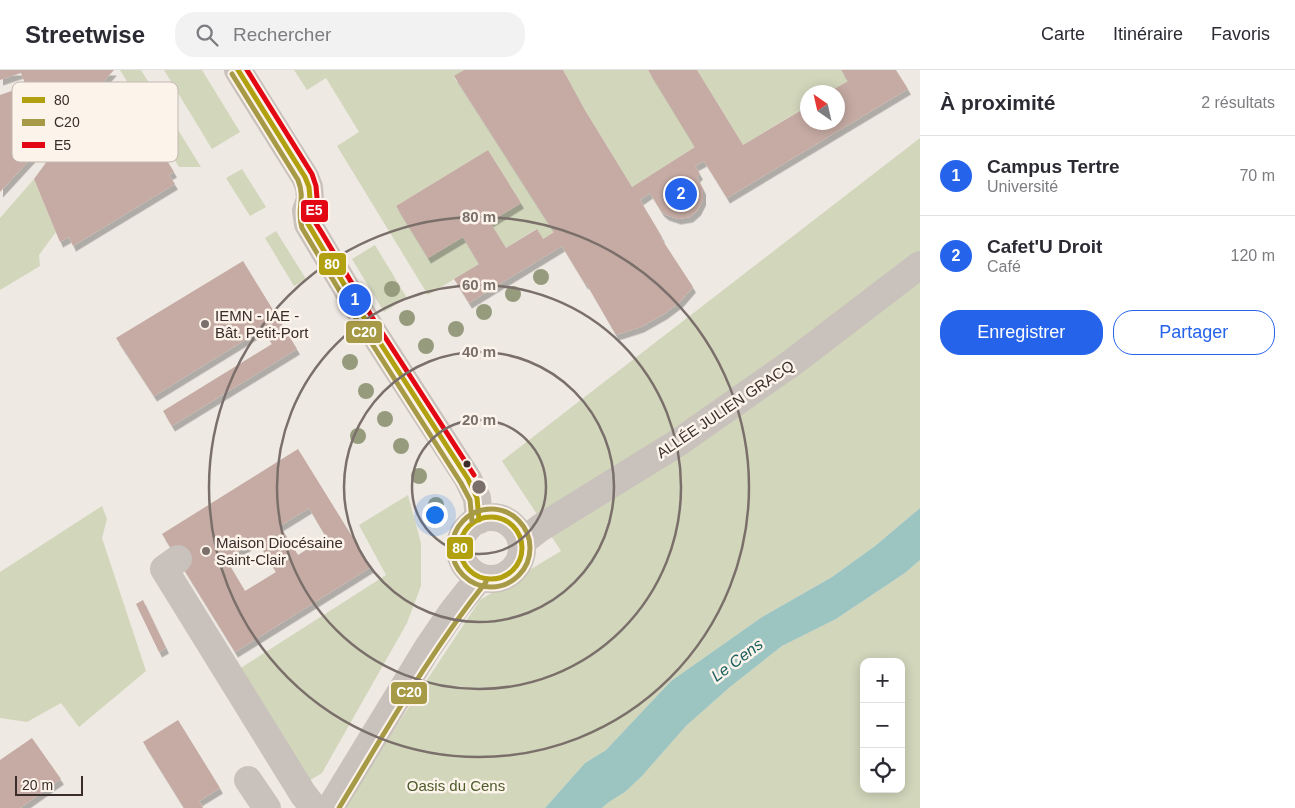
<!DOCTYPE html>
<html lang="fr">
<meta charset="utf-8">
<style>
:root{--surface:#fff;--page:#f2f2f3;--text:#2b2b33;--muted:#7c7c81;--line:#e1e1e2;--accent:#2563eb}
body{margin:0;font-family:Helvetica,sans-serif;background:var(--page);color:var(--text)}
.controls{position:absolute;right:15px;bottom:15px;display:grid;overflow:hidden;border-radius:10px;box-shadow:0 2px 12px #0003}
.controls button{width:45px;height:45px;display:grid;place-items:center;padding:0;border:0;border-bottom:1px solid var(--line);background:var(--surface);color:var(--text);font:25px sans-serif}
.compass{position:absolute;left:800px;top:15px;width:45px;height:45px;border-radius:50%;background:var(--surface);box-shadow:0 2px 12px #0003;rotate:326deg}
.scale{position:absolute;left:15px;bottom:12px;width:68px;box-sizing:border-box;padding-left:5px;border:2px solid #3b2d29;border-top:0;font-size:14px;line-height:18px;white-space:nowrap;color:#3b2d29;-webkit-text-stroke:4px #fcf3eb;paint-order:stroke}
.you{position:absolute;left:434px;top:444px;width:18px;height:18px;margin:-12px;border:4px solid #fff;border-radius:50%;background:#1a73e8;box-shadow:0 0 0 8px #1a73e833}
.badge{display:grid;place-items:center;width:32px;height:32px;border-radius:50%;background:var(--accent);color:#fff;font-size:16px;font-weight:700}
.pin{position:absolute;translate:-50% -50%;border:2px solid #fff;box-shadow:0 1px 5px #0006}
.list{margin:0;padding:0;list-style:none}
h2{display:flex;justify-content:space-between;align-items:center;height:65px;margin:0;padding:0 20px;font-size:21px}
h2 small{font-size:16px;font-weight:400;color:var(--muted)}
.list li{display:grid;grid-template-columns:32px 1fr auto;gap:15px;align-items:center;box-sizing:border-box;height:80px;padding:0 20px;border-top:1px solid var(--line)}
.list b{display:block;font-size:19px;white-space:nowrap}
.list p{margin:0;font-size:16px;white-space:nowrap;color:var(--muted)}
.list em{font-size:16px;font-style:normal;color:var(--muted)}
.actions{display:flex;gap:10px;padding:15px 20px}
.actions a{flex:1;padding:11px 0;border:1px solid var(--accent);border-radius:20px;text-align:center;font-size:18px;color:var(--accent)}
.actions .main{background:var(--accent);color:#fff}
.icon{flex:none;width:28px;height:28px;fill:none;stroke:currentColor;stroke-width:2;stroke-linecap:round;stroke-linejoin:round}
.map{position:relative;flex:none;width:920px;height:738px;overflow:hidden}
header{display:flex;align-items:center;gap:30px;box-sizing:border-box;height:70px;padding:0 25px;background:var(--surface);border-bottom:1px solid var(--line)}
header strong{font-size:24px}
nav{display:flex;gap:28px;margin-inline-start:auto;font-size:18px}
.search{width:350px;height:45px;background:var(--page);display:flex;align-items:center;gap:12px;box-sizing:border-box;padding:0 18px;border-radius:20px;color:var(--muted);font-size:19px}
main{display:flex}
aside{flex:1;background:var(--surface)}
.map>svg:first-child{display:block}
.green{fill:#d2d6bb;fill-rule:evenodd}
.water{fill:#9cc5c2}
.building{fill:#c5aba3;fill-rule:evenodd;filter:url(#shadow)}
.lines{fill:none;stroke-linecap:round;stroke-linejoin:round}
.minor{stroke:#c9c1bc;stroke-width:28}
.bus-1-casing{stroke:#fcf3eb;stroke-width:9}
.bus-2-casing{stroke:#fcf3eb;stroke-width:9}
.bus-3-casing{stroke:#fcf3eb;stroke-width:9}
.bus-1{stroke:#b1a010;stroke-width:5}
.bus-2{stroke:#a79a46;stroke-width:5}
.bus-3{stroke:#e30613;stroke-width:5}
.tree{fill:#969b7d}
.ring{fill:none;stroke:#7a6f6a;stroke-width:2.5}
.poi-dot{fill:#7a6f6a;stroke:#fcf3eb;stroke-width:2}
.bus-dot{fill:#3b2d29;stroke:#fcf3eb;stroke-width:2}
.labels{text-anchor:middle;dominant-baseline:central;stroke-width:5;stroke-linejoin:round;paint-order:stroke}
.poi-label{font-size:15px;fill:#3b2d29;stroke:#fcf3eb;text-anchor:start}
.street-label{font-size:15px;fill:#3b2d29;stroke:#fcf3eb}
.park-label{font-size:15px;fill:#4d5c2a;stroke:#fcf3eb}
.water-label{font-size:16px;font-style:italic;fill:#196161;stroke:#fcf3eb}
.key{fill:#fcf3eb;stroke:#c2b8b1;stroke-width:1}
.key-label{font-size:14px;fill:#3b2d29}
.centre{fill:#7a6f6a;stroke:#fcf3eb;stroke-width:2.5}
.ring-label{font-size:15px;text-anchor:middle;font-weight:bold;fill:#7a6f6a;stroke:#fcf3eb;stroke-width:5;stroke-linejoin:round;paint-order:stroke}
.line-badge{stroke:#fcf3eb;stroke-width:2}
.badge-label{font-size:14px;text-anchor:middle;font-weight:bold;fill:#fff}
</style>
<header>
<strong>Streetwise</strong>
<div class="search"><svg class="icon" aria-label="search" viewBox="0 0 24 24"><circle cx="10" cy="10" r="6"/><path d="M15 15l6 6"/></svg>Rechercher</div>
<nav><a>Carte</a><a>Itinéraire</a><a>Favoris</a></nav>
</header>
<main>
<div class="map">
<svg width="920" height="738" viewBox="0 0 920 738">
<defs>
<filter id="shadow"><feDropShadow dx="3" dy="5.5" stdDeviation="0" flood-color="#0004"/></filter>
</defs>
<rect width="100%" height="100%" fill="#efe9e3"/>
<path class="green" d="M120,0H141L201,97H179Z
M164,0H202L240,62L212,79Z
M294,0H464L454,7L554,162L543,169L536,159L506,178L490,152L521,133L488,80L396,136L428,188L463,167L479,194L428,225L337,76L359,62L326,8L307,20Z
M563,0H648L695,77L632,117L583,37Z
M697,0H841L848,11L829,22H808L807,36L743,75Z
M920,68V438L875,476L832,507L762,547L671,611L606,680L585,693L545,738H342L480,530L561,481L502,391Z
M242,99L266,137L250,146L226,108Z
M34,109L56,162L39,185L40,196L0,220V148Z
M276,161L306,209L294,216L265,168Z
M375,175L407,228L384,242L352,189Z
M408,425L421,473V516L407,553L322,703L304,714L239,599L386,505L359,455Z
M102,436L107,449L102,468L146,601L79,657L61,633L27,652L0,648V502Z
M920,490V738H602L609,732L625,722L642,706L686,656L730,617L782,576L836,549L905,503ZM864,592H901V719H864Z"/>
<path class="water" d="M920,438V490L905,503L836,549L782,576L730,617L686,656L642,706L625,722L609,732L602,738H545L585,693L606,680L671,611L762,547L832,507L875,476Z"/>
<path class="building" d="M0,0H114L94,22L101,31L118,11L174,102L169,105L175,114L73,176L69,167L60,172L34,109L53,83L48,70L0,122V25L26,16L21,3L0,10Z
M464,0H563L583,37L632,117L695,77L648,0H697L743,75L808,36V52H838V22H829L848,11L841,0H896L908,19L727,128L704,91L695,96L700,104L697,107L703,119V130L698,140L690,147L678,149L666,145L661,141L650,123L640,130L662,167L661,168L693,217L680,232L664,244L641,257L616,265L586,213L585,214L562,176L469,233L454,209L479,194L463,167L428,188L396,136L488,80L521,133L490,152L506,178L537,159L543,169L554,162L454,6Z
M243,191L297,279L172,356L163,341L272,274L263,259L154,326L116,268Z
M298,379L371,497L235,582L162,464ZM309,438L326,467L298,485L280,456ZM257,470L276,502L245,521L226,489Z
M143,530L166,578L159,582L136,534Z
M178,650L220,718L199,731L203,738H184L143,672Z
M32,668L61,709L20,738H0V690Z"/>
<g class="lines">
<path class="minor" d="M238,0L305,107L309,117L310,129L306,141L308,154L366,251L468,409L477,428L479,450
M460 478a31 31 0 1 1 62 0a31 31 0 1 1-62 0Z
M522,472L540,458L676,374L793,292L920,195
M178,489L164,499L303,724L314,738
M248,710L267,738
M330,738L427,579L453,541L480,507"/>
<g class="bus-1-casing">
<path id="bus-1" d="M238,0L305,107L309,117L310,129L306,141L308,154L366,251L468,409L477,428L479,450
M460 478a31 31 0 1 1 62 0a31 31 0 1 1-62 0Z"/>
</g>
<g class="bus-2-casing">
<path id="bus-2" d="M232,4L298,110C306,130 296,138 302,158L360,255L461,413L470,430L472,451
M452 478a39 39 0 1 1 78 0a39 39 0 1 1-78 0Z
M339,738C386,661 430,582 486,512"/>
</g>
<g class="bus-3-casing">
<path id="bus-3" d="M247,0L312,104L316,116L317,128L314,142L315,152L322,163L372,247L474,405"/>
</g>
<use href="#bus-1" class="bus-1"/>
<use href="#bus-2" class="bus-2"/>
<use href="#bus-3" class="bus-3"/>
</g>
<g class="tree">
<circle cx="541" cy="207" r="8"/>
<circle cx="392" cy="219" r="8"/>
<circle cx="513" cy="224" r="8"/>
<circle cx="484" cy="242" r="8"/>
<circle cx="407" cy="248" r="8"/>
<circle cx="456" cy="259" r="8"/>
<circle cx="426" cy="276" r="8"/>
<circle cx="350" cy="292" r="8"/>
<circle cx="366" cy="321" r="8"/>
<circle cx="385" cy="349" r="8"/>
<circle cx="358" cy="366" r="8"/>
<circle cx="401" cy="376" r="8"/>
<circle cx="419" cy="406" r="8"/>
<circle cx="436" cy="435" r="8"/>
</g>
<g class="ring">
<circle cx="479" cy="417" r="67"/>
<circle cx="479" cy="417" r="135"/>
<circle cx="479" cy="417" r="202"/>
<circle cx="479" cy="417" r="270"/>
</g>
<g class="poi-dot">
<circle cx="205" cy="254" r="5"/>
<circle cx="206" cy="481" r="5"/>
</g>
<circle class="bus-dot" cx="467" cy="394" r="4.5"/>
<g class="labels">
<g class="poi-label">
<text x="215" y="245">IEMN - IAE -<tspan x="215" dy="17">Bât. Petit-Port</tspan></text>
<text x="216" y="472">Maison Diocésaine<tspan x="216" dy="17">Saint-Clair</tspan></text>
</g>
<g class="street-label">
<text transform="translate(725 339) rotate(-34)">ALLÉE JULIEN GRACQ</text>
</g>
<g class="park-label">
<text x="456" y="715">Oasis du Cens</text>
</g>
<g class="water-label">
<text transform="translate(737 590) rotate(-37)">Le Cens</text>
</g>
</g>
<rect x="12" y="12" width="166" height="80" rx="8" class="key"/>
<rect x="22" y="27" width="23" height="6" fill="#b1a010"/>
<rect x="22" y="49" width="23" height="7" fill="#a79a46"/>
<rect x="22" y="72" width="23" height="6" fill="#e30613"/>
<g class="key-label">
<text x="54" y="35">80</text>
<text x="54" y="57">C20</text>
<text x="54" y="80">E5</text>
</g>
<circle cx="479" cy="417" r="8" class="centre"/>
<g class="ring-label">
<text x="479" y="152">80 m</text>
<text x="479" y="220">60 m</text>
<text x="479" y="287">40 m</text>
<text x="479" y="355">20 m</text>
</g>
<g class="line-badge">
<rect x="300" y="129" width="29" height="24" rx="5" fill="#e30613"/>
<rect x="318" y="182" width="29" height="24" rx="5" fill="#b1a010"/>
<rect x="345" y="250" width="38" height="24" rx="5" fill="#a79a46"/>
<rect x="446" y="466" width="28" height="24" rx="5" fill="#b1a010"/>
<rect x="390" y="611" width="38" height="24" rx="5" fill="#a79a46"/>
</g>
<g class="badge-label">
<text x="314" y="145">E5</text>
<text x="332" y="199">80</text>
<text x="364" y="267">C20</text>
<text x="460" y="483">80</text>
<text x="409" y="627">C20</text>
</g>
</svg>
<div class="controls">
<button>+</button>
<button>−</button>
<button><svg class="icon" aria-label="locate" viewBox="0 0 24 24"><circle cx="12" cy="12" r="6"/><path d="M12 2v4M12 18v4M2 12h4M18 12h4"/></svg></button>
</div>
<svg class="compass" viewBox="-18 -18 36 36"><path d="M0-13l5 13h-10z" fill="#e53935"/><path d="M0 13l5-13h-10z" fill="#7c7c81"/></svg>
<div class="scale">20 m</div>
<div class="you"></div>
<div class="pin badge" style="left:355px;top:230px">1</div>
<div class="pin badge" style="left:681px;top:124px">2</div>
</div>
<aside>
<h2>À proximité<small>2 résultats</small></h2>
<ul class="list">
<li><span class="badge">1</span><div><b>Campus Tertre</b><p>Université</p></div><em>70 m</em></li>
<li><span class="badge">2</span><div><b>Cafet'U Droit</b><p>Café</p></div><em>120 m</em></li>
</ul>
<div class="actions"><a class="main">Enregistrer</a><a>Partager</a></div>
</aside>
</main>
